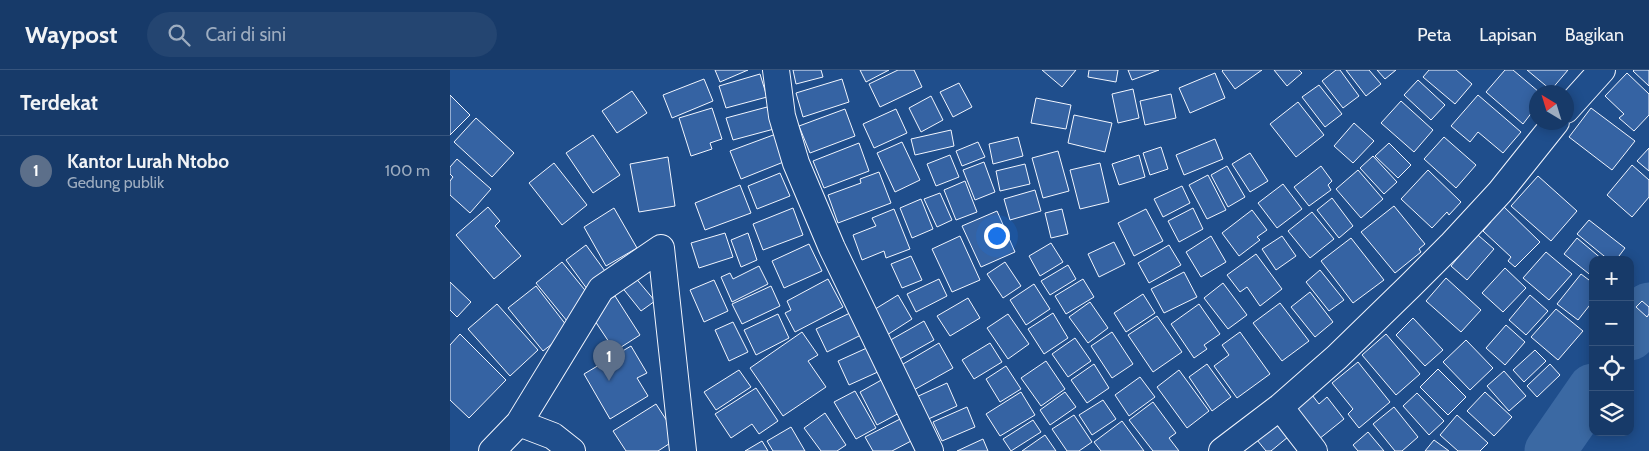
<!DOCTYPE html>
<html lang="id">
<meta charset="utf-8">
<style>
:root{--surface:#173a69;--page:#244571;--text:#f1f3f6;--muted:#9eadc0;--line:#36547d;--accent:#ffb74d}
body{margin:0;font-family:Cabin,sans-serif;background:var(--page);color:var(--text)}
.controls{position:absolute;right:15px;bottom:15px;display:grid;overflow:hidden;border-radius:10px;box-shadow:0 2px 12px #0003}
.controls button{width:45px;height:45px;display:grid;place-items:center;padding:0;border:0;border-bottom:1px solid var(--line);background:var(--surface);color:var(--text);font:25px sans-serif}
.compass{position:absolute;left:1079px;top:15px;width:45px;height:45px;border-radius:50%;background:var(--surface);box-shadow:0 2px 12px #0003;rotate:322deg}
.you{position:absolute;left:546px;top:165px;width:18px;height:18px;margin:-12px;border:4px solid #fff;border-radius:50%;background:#1a73e8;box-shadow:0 0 0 8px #1a73e833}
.badge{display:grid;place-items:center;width:32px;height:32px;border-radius:50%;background:var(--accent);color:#fff;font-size:16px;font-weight:700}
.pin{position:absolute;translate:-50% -41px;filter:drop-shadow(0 1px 2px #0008)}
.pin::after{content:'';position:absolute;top:26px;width:18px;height:15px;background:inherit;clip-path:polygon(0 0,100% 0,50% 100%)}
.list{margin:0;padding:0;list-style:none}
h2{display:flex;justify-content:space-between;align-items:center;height:65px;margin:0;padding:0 20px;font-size:21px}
h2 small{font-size:16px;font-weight:400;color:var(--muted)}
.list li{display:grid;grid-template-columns:32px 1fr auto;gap:15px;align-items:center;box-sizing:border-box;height:70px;padding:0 20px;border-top:1px solid var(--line)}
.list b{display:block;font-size:19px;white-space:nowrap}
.list p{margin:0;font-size:16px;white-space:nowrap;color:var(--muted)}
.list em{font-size:16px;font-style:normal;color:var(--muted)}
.icon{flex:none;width:28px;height:28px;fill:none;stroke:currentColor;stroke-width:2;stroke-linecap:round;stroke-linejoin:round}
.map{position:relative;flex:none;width:1199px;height:381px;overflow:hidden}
header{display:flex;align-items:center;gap:30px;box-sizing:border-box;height:70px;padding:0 25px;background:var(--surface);border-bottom:1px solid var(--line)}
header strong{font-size:24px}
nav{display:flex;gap:28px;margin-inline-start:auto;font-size:18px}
.search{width:350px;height:45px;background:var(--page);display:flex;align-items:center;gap:12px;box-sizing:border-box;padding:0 18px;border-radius:28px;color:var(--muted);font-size:19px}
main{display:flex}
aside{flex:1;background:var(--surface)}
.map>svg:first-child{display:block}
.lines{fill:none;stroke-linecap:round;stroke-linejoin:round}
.river{stroke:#3b69a3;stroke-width:51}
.building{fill:#3563a3;stroke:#f2f6ff}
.street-casing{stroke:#f2f6ff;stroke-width:28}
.street{stroke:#1f4e8c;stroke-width:26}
</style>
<header>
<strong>Waypost</strong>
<div class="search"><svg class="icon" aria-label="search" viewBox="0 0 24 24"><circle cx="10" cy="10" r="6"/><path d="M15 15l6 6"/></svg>Cari di sini</div>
<nav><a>Peta</a><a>Lapisan</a><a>Bagikan</a></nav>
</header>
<main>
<aside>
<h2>Terdekat<small></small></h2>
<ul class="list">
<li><span class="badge" style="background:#5c6f8a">1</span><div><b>Kantor Lurah Ntobo</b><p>Gedung publik</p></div><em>100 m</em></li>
</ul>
</aside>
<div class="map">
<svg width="1199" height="381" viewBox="0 0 1199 381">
<rect width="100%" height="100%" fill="#1f4e8c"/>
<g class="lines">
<path class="river" d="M1180,265L1199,238
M1100,381L1143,319"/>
</g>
<path class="building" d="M265,0H298L270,12Z
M343,0H371L373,7L346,14Z
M410,0H439L416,12Z
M448,0H464L472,17L430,37L419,14Z
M592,0H626L612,17Z
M639,0H668L666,12L638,7Z
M678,0H709L682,10Z
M773,0H812L785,19L772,1Z
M824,0H849L852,3L837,16Z
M886,0H890L909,26L893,38L872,11Z
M896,0H919L931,14L916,26Z
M927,0H946L935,9Z
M979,0H1006L1022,14L1005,34L973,7Z
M1055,0H1063L1089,22H1086V37L1073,54L1036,22Z
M1077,0H1118L1101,20Z
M1184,0H1199V16L1183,1Z
M765,3L775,28L740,43L729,18Z
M1177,3L1199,24V45L1184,61L1169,48L1174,44L1155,26Z
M310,4L317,27L276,38L269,16Z
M254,9L263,31L222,48L213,25Z
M392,9L399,32L353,47L346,23Z
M968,10L995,35L981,50L954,25Z
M509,13L522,37L503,47L490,22Z
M869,15L892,44L875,57L852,27Z
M683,19L689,48L668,53L662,24Z
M182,21L197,43L167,63L152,41Z
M721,24L726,48L695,55L690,31Z
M0,25L20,45L0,65Z
M1028,25L1071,62L1053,83L1028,62L1020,72L1001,56Z
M481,26L493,50L471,62L459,38Z
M586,28L621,35L616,59L581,53Z
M951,31L983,60L964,82L931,53Z
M848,32L874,65L846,87L820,54Z
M317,37L324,59L283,70L276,48Z
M262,38L272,69L260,73L262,79L241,86L229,48Z
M1141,38L1185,71L1162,100L1119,67Z
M395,39L405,66L360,83L349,56Z
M446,39L457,63L424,78L413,54Z
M624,45L662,53L655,82L618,73Z
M26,48L64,83L42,107L4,72Z
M904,53L924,71L903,93L884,76Z
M501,60L504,76L465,85L461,69Z
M326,64L336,91L291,109L280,81Z
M143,65L170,105L143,123L116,83Z
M568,67L573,86L543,94L539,74Z
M994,67L1026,95L1006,118L974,89Z
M765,69L773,89L734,105L726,85Z
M452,72L470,110L445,122L427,83Z
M528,72L535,87L512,96L506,81Z
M409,73L419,101L374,118L363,91Z
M939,73L961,95L948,108L925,86Z
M711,77L718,99L700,105L693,83Z
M1199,78V101L1187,91Z
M608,81L619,121L593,128L582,88Z
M800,83L818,111L800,122L782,94Z
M500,85L509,107L486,116L477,94Z
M689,85L695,107L669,115L662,94Z
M923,86L947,112L934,124L910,98Z
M218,87L225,136L189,142L180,94Z
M7,89L41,119L20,143L0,125V111L3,107L0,104V97Z
M534,92L545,122L525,130L513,100Z
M104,93L137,135L112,155L79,113Z
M650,93L659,132L630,139L620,100Z
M575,94L580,114L550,121L546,101Z
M1182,95L1199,110V127L1182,147L1157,125Z
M777,96L795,127L778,137L761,105Z
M871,96L882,111L878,115L881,120L859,136L844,117Z
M908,100L933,129L911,148L886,119Z
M978,100L1011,132L999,145L997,142L982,158L951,129Z
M429,102L441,133L388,153L378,125L411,113L410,109Z
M330,103L340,126L307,139L298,116Z
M758,105L776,140L757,149L739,115Z
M1088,106L1127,141L1101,171L1061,136Z
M515,111L527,142L506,150L494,120Z
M833,114L852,139L827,158L808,133Z
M290,115L301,143L255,160L245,133Z
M732,116L740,133L713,147L704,129Z
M585,120L591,141L560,150L554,129Z
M490,123L502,150L487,157L474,129Z
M882,128L903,156L889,168L867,140Z
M471,129L483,159L462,168L450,138Z
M1051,134L1090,172L1065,197L1058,191L1061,187L1033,161L1041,152L1037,148Z
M944,136L975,174L969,179L971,182L945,203L911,162Z
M38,137L50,151L45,156L71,186L44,209L6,165Z
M164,138L187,178L156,196L134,157Z
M343,138L353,165L313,180L303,154Z
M743,138L753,159L729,172L718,151Z
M444,139L460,179L436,188L434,181L412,190L403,165L426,156L422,148Z
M612,139L618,164L601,168L595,143Z
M696,139L713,171L684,186L668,153Z
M802,140L817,160L807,167L810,170L789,186L772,163Z
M547,141L565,182L531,197L512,156Z
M862,142L884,169L860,188L838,161Z
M1139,150L1175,178L1166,190H1159L1127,164Z
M1021,159L1044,179L1017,210L1001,196L1014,180L1008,174Z
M275,163L283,187L249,198L241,173Z
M298,163L307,190L291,197L281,170Z
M510,166L530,210L502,222L482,179Z
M761,166L776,192L751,207L736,182Z
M832,166L846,186L826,200L812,179Z
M901,168L934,210L903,233L871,191Z
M1127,168L1153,190H1143V207L1114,184Z
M664,172L675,194L649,207L638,184Z
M601,173L613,192L590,206L579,186Z
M359,174L372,201L334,218L322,191Z
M136,175L160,208L140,223L116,190Z
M719,175L731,195L699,213L688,193Z
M1096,182L1122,204L1099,230L1073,208Z
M806,184L832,219L810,236L797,217L790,222L777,205Z
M461,186L472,210L452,218L441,194Z
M112,192L143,230L117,251L86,213Z
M555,192L571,216L553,228L537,204Z
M618,195L626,209L600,225L591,211Z
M309,196L318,214L282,232L271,207L280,203L283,209Z
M1055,198L1076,218L1053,242L1032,223Z
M870,200L894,230L879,241L856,212Z
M734,202L747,227L714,243L701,219Z
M1131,204L1143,213V231L1128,250L1107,234Z
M184,206L205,231L191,241L171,216Z
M996,208L1031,240L1011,262L976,231Z
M378,209L393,237L345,262L335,243L341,240L337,231Z
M489,209L497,226L466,242L457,224Z
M633,209L644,227L616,244L605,226Z
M264,210L278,241L254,252L240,220Z
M0,212L21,232L7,247L0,240Z
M773,213L797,245L778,259L754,228Z
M584,214L600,239L576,255L560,230Z
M86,216L120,260L93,281L58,238Z
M321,216L330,236L292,254L282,234Z
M860,222L883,252L865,267L841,237Z
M693,224L705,243L676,262L664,243Z
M448,225L462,249L437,265L422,241Z
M1080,225L1098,241L1076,265L1059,250Z
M165,226L190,265L165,281L139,242Z
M518,228L530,248L500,266L487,246Z
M1192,231L1199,237V244L1197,247L1186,237Z
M640,232L658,258L638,273L619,247Z
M830,233L859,271L832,291L803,253Z
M47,234L88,280L60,306L18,259Z
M749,234L770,264L754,275L757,279L744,288L721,254Z
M1106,239L1133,261L1108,290L1081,267Z
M400,243L411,265L377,282L366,259Z
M603,243L618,268L594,284L578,259Z
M328,244L339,268L306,285L294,260Z
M558,244L579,274L558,289L537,258Z
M707,246L732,282L703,302L678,265Z
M963,248L993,280L975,296L946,265Z
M474,251L484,270L448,290L437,272Z
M283,252L298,282L279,291L265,260Z
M1056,255L1075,272L1055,295L1036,278Z
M352,262L368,285L358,291L376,317L333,346L300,298Z
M662,262L683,294L662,308L641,276Z
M790,262L820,304L787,328L764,296L779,285L772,275Z
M10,264L56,310L19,348L0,330V275Z
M936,264L970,304L946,325L912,285Z
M625,268L641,291L618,307L602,284Z
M1016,270L1043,298L1020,320L993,292Z
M489,273L503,298L462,321L448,297Z
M540,273L552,292L524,309L512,290Z
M181,276L197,303L187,308L198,326L160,349L134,304Z
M419,277L430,301L399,315L388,291Z
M1085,280L1096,291L1074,312L1063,300Z
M596,291L615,319L591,336L571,308Z
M908,292L940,332L909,358L898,344L903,339L882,313Z
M644,294L659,318L637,333L621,310Z
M757,294L781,327L762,341L739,307Z
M1100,294L1110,305L1087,327L1077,316Z
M556,296L571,319L550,332L536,309Z
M988,299L1016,327L998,345L970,317Z
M289,300L301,317L266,340L254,322Z
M729,300L759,341L737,358L707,317Z
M1054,301L1076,326L1059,341L1037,316Z
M690,307L705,327L679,346L665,325Z
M435,308L453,341L427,355L410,322Z
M497,313L507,336L474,351L464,328Z
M306,318L328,351L309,364L302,354L281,368L265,344Z
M405,321L426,358L406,369L384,332Z
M571,322L585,345L550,366L536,344Z
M615,322L626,337L600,355L590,340Z
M1035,322L1062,347L1044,366L1017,341Z
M967,323L994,351L979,365L953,336Z
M862,325L869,334L877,327L894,349L869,369L845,337Z
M653,330L666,349L642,365L629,345Z
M703,332L726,363L719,368L729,381H703L679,350Z
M206,334L228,368L208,381H176L163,361Z
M517,337L525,357L492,371L483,352Z
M944,337L968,367L952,381H945L923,354Z
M375,343L396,375L387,381H371L354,358Z
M624,345L642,372L629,381H617L602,359Z
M1007,345L1038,373L1030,381H1008L990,365Z
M452,348L463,370L442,381H423L415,367Z
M583,350L591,362L561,381L553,369Z
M672,351L694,381H651L644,372Z
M827,353L838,367L821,381H816L807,370Z
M341,357L355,381H323L317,371Z
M918,362L934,381H908L903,375Z
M595,365L606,381H572Z
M533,369L538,381H507Z
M984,370L999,381H975Z
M312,371L318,381H295Z"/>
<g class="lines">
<g class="street-casing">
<path id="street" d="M326,0L332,46L346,93L382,178L480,381
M1116,40L1152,0
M830,337L864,381
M69,353L151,219L211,178L233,381
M42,381L69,353L103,366L122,381
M772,381L830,337L887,287L960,216L1001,175L1050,122L1106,52"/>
</g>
<use href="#street" class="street"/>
</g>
</svg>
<div class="controls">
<button>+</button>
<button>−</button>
<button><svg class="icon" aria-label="locate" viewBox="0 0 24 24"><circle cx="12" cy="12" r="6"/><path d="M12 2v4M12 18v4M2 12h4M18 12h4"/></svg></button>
<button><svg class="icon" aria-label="layers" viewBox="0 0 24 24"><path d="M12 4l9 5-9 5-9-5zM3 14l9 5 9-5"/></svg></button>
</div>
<svg class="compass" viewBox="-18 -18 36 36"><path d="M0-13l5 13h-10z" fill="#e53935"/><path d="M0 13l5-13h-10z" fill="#9eadc0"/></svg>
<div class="you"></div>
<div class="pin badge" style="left:159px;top:311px;background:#5c6f8a">1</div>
</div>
</main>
